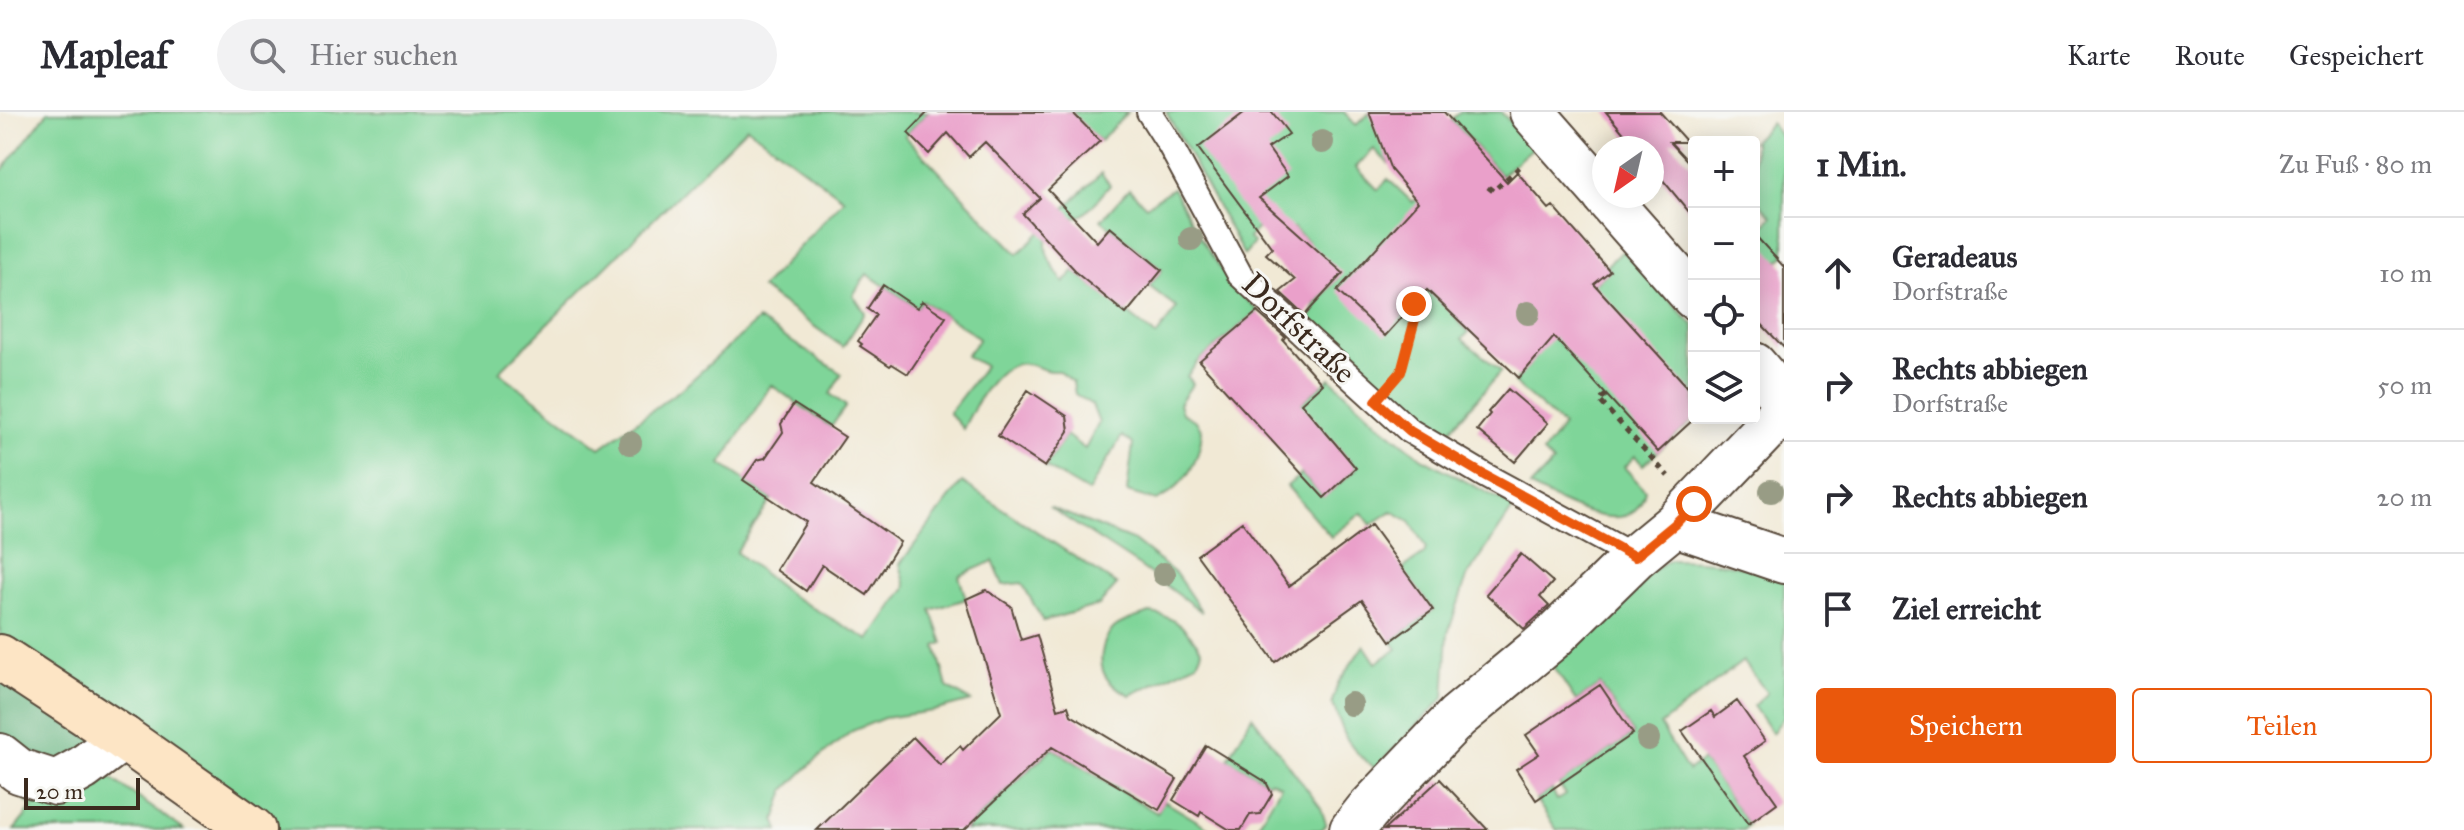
<!DOCTYPE html>
<html lang="de">
<meta charset="utf-8">
<style>
:root{--surface:#fff;--page:#f2f2f3;--text:#2b2b33;--muted:#7c7c81;--line:#e1e1e2;--accent:#ea580c}
body{margin:0;font-family:"IM FELL Great Primer",serif;background:var(--page);color:var(--text)}
.controls{position:absolute;right:24px;top:24px;display:grid;overflow:hidden;border-radius:8px;box-shadow:0 4px 20px #0003}
.controls button{width:72px;height:72px;display:grid;place-items:center;padding:0;border:0;border-bottom:2px solid var(--line);background:var(--surface);color:var(--text);font:40px sans-serif}
.compass{position:absolute;left:1592px;top:24px;width:72px;height:72px;border-radius:50%;background:var(--surface);box-shadow:0 4px 20px #0003;rotate:214deg}
.scale{position:absolute;left:24px;bottom:20px;width:116px;box-sizing:border-box;padding-left:8px;border:4px solid #3b2a1e;border-top:0;font-size:22px;line-height:28px;white-space:nowrap;color:#3b2a1e;-webkit-text-stroke:6px #f6f6f2;paint-order:stroke}
.stop{position:absolute;width:24px;height:24px;margin:-18px;border:6px solid #ea580c;border-radius:50%;background:#fff}
.stop.end{background:#ea580c;border-color:#fff;box-shadow:0 2px 8px #0008}
.list{margin:0;padding:0;list-style:none}
h2{display:flex;justify-content:space-between;align-items:center;height:104px;margin:0;padding:0 32px;font-size:34px}
h2 small{font-size:26px;font-weight:400;color:var(--muted)}
.list li{display:grid;grid-template-columns:52px 1fr auto;gap:24px;align-items:center;box-sizing:border-box;height:112px;padding:0 32px;border-top:2px solid var(--line)}
.list b{display:block;font-size:30px;white-space:nowrap}
.list p{margin:0;font-size:26px;white-space:nowrap;color:var(--muted)}
.list em{font-size:26px;font-style:normal;color:var(--muted)}
.actions{display:flex;gap:16px;padding:24px 32px}
.actions a{flex:1;padding:18px 0;border:2px solid var(--accent);border-radius:8px;text-align:center;font-size:28px;color:var(--accent)}
.actions .main{background:var(--accent);color:#fff}
.icon{flex:none;width:44px;height:44px;fill:none;stroke:currentColor;stroke-width:2;stroke-linecap:round;stroke-linejoin:round}
.map{position:relative;flex:none;width:1784px;height:718px;overflow:hidden}
header{display:flex;align-items:center;gap:48px;box-sizing:border-box;height:112px;padding:0 40px;background:var(--surface);border-bottom:2px solid var(--line)}
header strong{font-size:38px}
nav{display:flex;gap:44px;margin-inline-start:auto;font-size:28px}
.search{width:560px;height:72px;background:var(--page);display:flex;align-items:center;gap:20px;box-sizing:border-box;padding:0 28px;border-radius:44px;color:var(--muted);font-size:30px}
main{display:flex}
aside{flex:1;background:var(--surface)}
.map>svg:first-child{display:block}
.green{fill:#7fd599;stroke:#5d805c;stroke-width:2}
.forest{fill:#67b681;stroke:#517050;stroke-width:2}
.building{fill:#eaa0ca}
.lines{fill:none;stroke-linecap:round;stroke-linejoin:round}
.service-casing{stroke:#564739;stroke-width:28}
.minor-casing{stroke:#564739;stroke-width:48}
.secondary-casing{stroke:#564739;stroke-width:48}
.path{stroke:#564739;stroke-width:5;stroke-dasharray:6 6;stroke-linecap:butt}
.service{stroke:#fff;stroke-width:24}
.minor{stroke:#fff;stroke-width:44}
.secondary{stroke:#fde5c5;stroke-width:44}
.tree{fill:#989c85}
.route{stroke:#ea580c;stroke-width:10}
.labels{text-anchor:middle;dominant-baseline:central;stroke-width:6;stroke-linejoin:round;paint-order:stroke}
.street-label{font-size:32px;fill:#3b2a1e;stroke:#f6f6f2}
</style>
<header>
<strong>Mapleaf</strong>
<div class="search"><svg class="icon" aria-label="search" viewBox="0 0 24 24"><circle cx="10" cy="10" r="6"/><path d="M15 15l6 6"/></svg>Hier suchen</div>
<nav><a>Karte</a><a>Route</a><a>Gespeichert</a></nav>
</header>
<main>
<div class="map">
<svg width="1784" height="718" viewBox="0 0 1784 718">
<rect width="100%" height="100%" fill="#f6f6f2"/>
<filter id="ink" filterUnits="userSpaceOnUse"><feTurbulence type="fractalNoise" baseFrequency=".0125" numOctaves="2"/><feDisplacementMap in="SourceGraphic" scale="16" xChannelSelector="R" yChannelSelector="G"/><feConvolveMatrix kernelMatrix="1 2 1 2 8 2 1 2 1" color-interpolation-filters="sRGB"/></filter>
<filter id="wash" filterUnits="userSpaceOnUse"><feTurbulence type="fractalNoise" baseFrequency=".006" numOctaves="4" result="noise"/><feDisplacementMap in="SourceGraphic" scale="32" xChannelSelector="R" yChannelSelector="G"/><feGaussianBlur stdDeviation="1.8" result="paint"/><feColorMatrix in="noise" values="0 0 0 0 0 0 0 0 0 0 0 0 0 0 0 0 0 1.4 0 .05"/><feComposite in="paint" operator="in"/></filter>
<g filter="url(#wash)">
<rect width="100%" height="100%" fill="#f1e9d5"/>
<path class="green" d="M48,0H928L905,24L1018,142L1101,61L1110,73C1102,82 1094,94 1084,102C1077,106 1067,107 1060,112C1033,128 1051,153 1064,171L1074,159L1156,224L1177,196L1149,174L1162,158L1101,108L1129,77L1146,94L1173,76C1196,121 1221,164 1258,199L1199,249L1187,264L1193,271L1179,292L1182,301L1196,309L1202,318C1200,351 1185,373 1157,389L1127,380L1133,332L1122,324L1088,380L1045,355L1066,323L1085,337L1099,311L1092,293L1075,282L1073,270L1059,259C1042,260 1042,255 1028,252C997,246 974,295 963,317L949,301L985,254L966,244L979,227L967,217L922,189L917,196L867,162L853,183L865,201L843,235L761,176L844,87L747,15L499,260L600,336L685,274L758,208L842,262L830,282L846,294L831,315L771,273L721,352L772,387L736,440L792,484L869,528L906,475L900,452L962,370L1117,473L1099,493L1043,509L1022,471L1003,473L993,449L959,464L966,487L931,498L943,531L936,534L947,575L971,589L933,599L884,606L852,619L812,651L785,678L775,708L779,718H253L0,545V61Z
M1067,0H1128L1100,29Z
M1166,0H1344L1356,13L1371,0L1391,44L1388,51L1374,37L1356,55L1378,78L1388,67L1412,90L1425,81L1479,185L1457,208L1469,220L1462,227L1501,259L1440,330L1308,213L1317,190L1338,166L1306,128L1293,116L1289,120L1271,103L1248,126L1254,131L1244,143Z
M1460,0H1501L1534,35L1501,63L1451,8Z
M1771,11L1784,29V144L1759,167L1754,122L1772,105L1754,85V30H1752Z
M1623,139L1694,214L1695,306L1643,353L1635,344L1624,355L1645,378C1634,434 1561,389 1530,375L1553,351L1543,341L1563,314L1514,271L1536,245L1524,168L1596,171L1609,159L1606,154Z
M1330,266L1379,312L1422,346L1514,395L1467,465L1448,521L1444,586L1375,656L1360,644L1346,626L1332,590L1338,571L1364,533L1376,551L1397,537L1391,529L1433,498L1402,457L1424,442L1426,436L1410,409L1392,399L1371,413L1362,401L1331,425L1287,374L1301,362L1324,385L1356,357L1300,292Z
M1049,395L1134,429L1176,462L1202,500L1141,455Z
M1670,448C1713,448 1743,453 1784,465V605L1772,621L1753,594L1767,581L1743,549L1660,613L1688,659L1703,648L1748,712L1743,718H1557L1536,688L1552,677L1557,688L1565,683L1559,672L1633,622L1600,573L1576,589L1553,554L1591,522L1587,516L1647,462Z
M1150,501C1176,504 1189,519 1202,539L1197,551L1130,583C1124,579 1114,575 1109,569C1096,555 1101,529 1114,516C1123,508 1139,505 1150,501Z
M1252,604L1321,696L1326,712L1321,718H1255L1281,674L1270,668L1268,671L1228,647Z
M1052,636L1157,701L1164,689L1212,718H965Z
M109,665L184,718H14L33,695L0,666C53,701 59,706 109,665Z"/>
<path class="forest" d="M0,545L123,626L83,656L0,644Z"/>
<g id="blocks">
<path class="building" d="M928,0H1072L1100,29L1048,78L1097,130L1110,115L1162,158L1126,202L1074,159L1075,158L1023,102L1040,86L985,30L969,45L948,21L929,42L908,21Z
M1245,0H1272L1289,22L1268,36L1288,64L1259,86L1343,161L1305,203L1280,180L1295,168L1266,142L1272,136L1198,36Z
M1369,0H1444L1507,70L1517,60L1549,97L1553,94L1610,159L1594,172L1694,282V307L1658,340L1554,225L1519,266L1427,178L1385,224L1337,179L1418,90L1391,58Z
M1606,0H1660L1687,30H1670L1694,56V106L1652,55V36H1636Z
M1754,122L1784,155V236L1754,204Z
M883,173L917,196L922,189L946,205L908,262L892,252L890,254L860,234L862,232L858,229L876,203L867,197Z
M1257,200L1285,225L1283,228L1322,272L1301,291L1356,356L1324,386L1199,249Z
M1508,277L1548,311L1515,350L1477,318L1490,302L1488,300Z
M1028,278L1067,304L1069,319L1045,355L998,324Z
M794,292L845,325L814,370L900,430L867,483L822,453L806,479L776,458L806,410L743,368L757,348L765,346L783,320L781,312Z
M1242,410L1289,474L1371,413L1433,498L1391,529L1362,488L1275,550L1197,443Z
M1521,442L1553,470L1540,485L1549,494L1524,517L1486,482Z
M986,478L1011,494L1021,528L1037,523L1058,597L1068,594L1071,603L1177,667L1159,698L1052,635L964,718H817L913,625L940,653L960,634L963,638L1001,601L966,487Z
M1600,573L1633,622L1536,688L1516,657L1539,642L1526,623Z
M1737,589L1765,629L1744,644L1777,691L1748,712L1682,619L1711,599L1715,605Z
M1206,633L1266,670L1272,682L1260,702L1250,703L1241,718H1230L1201,700L1199,704L1173,688Z
M1440,667L1488,718H1384Z"/>
</g>
</g>
<g filter="url(#ink)">
<use href="#blocks" fill-opacity="0" stroke="#564739" stroke-width="2"/>
<g class="lines">
<g class="service-casing">
<path id="service" d="M1149,0L1170,33L1240,163L1311,229L1410,319L1484,363L1635,445"/>
</g>
<g class="minor-casing">
<path id="minor" d="M1532,0L1604,82
M1605,84L1694,185
M1754,253L1784,288
M1675,412L1784,449
M0,644L19,659L56,671L83,656L123,626
M1352,718L1367,699L1457,605L1551,527L1635,445L1675,412L1784,298"/>
</g>
<g class="secondary-casing">
<path id="secondary" d="M0,545L123,626L253,718"/>
</g>
<path class="path" d="M1488,75L1493,79L1523,52
M1395,267L1401,260L1417,200L1421,196L1414,192
M1606,283L1599,288L1668,364"/>
<use href="#service" class="service"/>
<use href="#minor" class="minor"/>
<use href="#secondary" class="secondary"/>
</g>
<g class="tree">
<circle cx="1322" cy="30" r="12"/>
<circle cx="1191" cy="127" r="12"/>
<circle cx="1528" cy="201" r="12"/>
<circle cx="630" cy="331" r="12"/>
<circle cx="1771" cy="379" r="12"/>
<circle cx="1164" cy="462" r="12"/>
<circle cx="1351" cy="592" r="12"/>
<circle cx="1648" cy="627" r="12"/>
</g>
</g>
<g class="lines" filter="url(#ink)">
<path class="route" d="M1414,192L1421,196L1417,200L1401,260L1376,289L1410,319L1484,363L1635,445L1675,412L1694,392"/>
</g>
<g class="labels">
<g class="street-label">
<text transform="translate(1299 216) rotate(44)">Dorfstraße</text>
</g>
</g>
</svg>
<div class="controls">
<button>+</button>
<button>−</button>
<button><svg class="icon" aria-label="locate" viewBox="0 0 24 24"><circle cx="12" cy="12" r="6"/><path d="M12 2v4M12 18v4M2 12h4M18 12h4"/></svg></button>
<button><svg class="icon" aria-label="layers" viewBox="0 0 24 24"><path d="M12 4l9 5-9 5-9-5zM3 14l9 5 9-5"/></svg></button>
</div>
<svg class="compass" viewBox="-18 -18 36 36"><path d="M0-13l5 13h-10z" fill="#e53935"/><path d="M0 13l5-13h-10z" fill="#7c7c81"/></svg>
<div class="scale">20 m</div>
<div class="stop" style="left:1694px;top:392px"></div>
<div class="stop end" style="left:1414px;top:192px"></div>
</div>
<aside>
<h2>1 Min.<small>Zu Fuß · 80 m</small></h2>
<ul class="list">
<li><svg class="icon" aria-label="ahead" viewBox="0 0 24 24"><path d="M12 20V5M6 11l6-6 6 6"/></svg><div><b>Geradeaus</b><p>Dorfstraße</p></div><em>10 m</em></li>
<li><svg class="icon" aria-label="right" viewBox="0 0 24 24"><path d="M7 20v-9h11M14 6l5 5-5 5"/></svg><div><b>Rechts abbiegen</b><p>Dorfstraße</p></div><em>50 m</em></li>
<li><svg class="icon" aria-label="right" viewBox="0 0 24 24"><path d="M7 20v-9h11M14 6l5 5-5 5"/></svg><div><b>Rechts abbiegen</b></div><em>20 m</em></li>
<li><svg class="icon" aria-label="arrive" viewBox="0 0 24 24"><path d="M6 21V4h12l-3 4 3 4H6"/></svg><div><b>Ziel erreicht</b></div></li>
</ul>
<div class="actions"><a class="main">Speichern</a><a>Teilen</a></div>
</aside>
</main>
